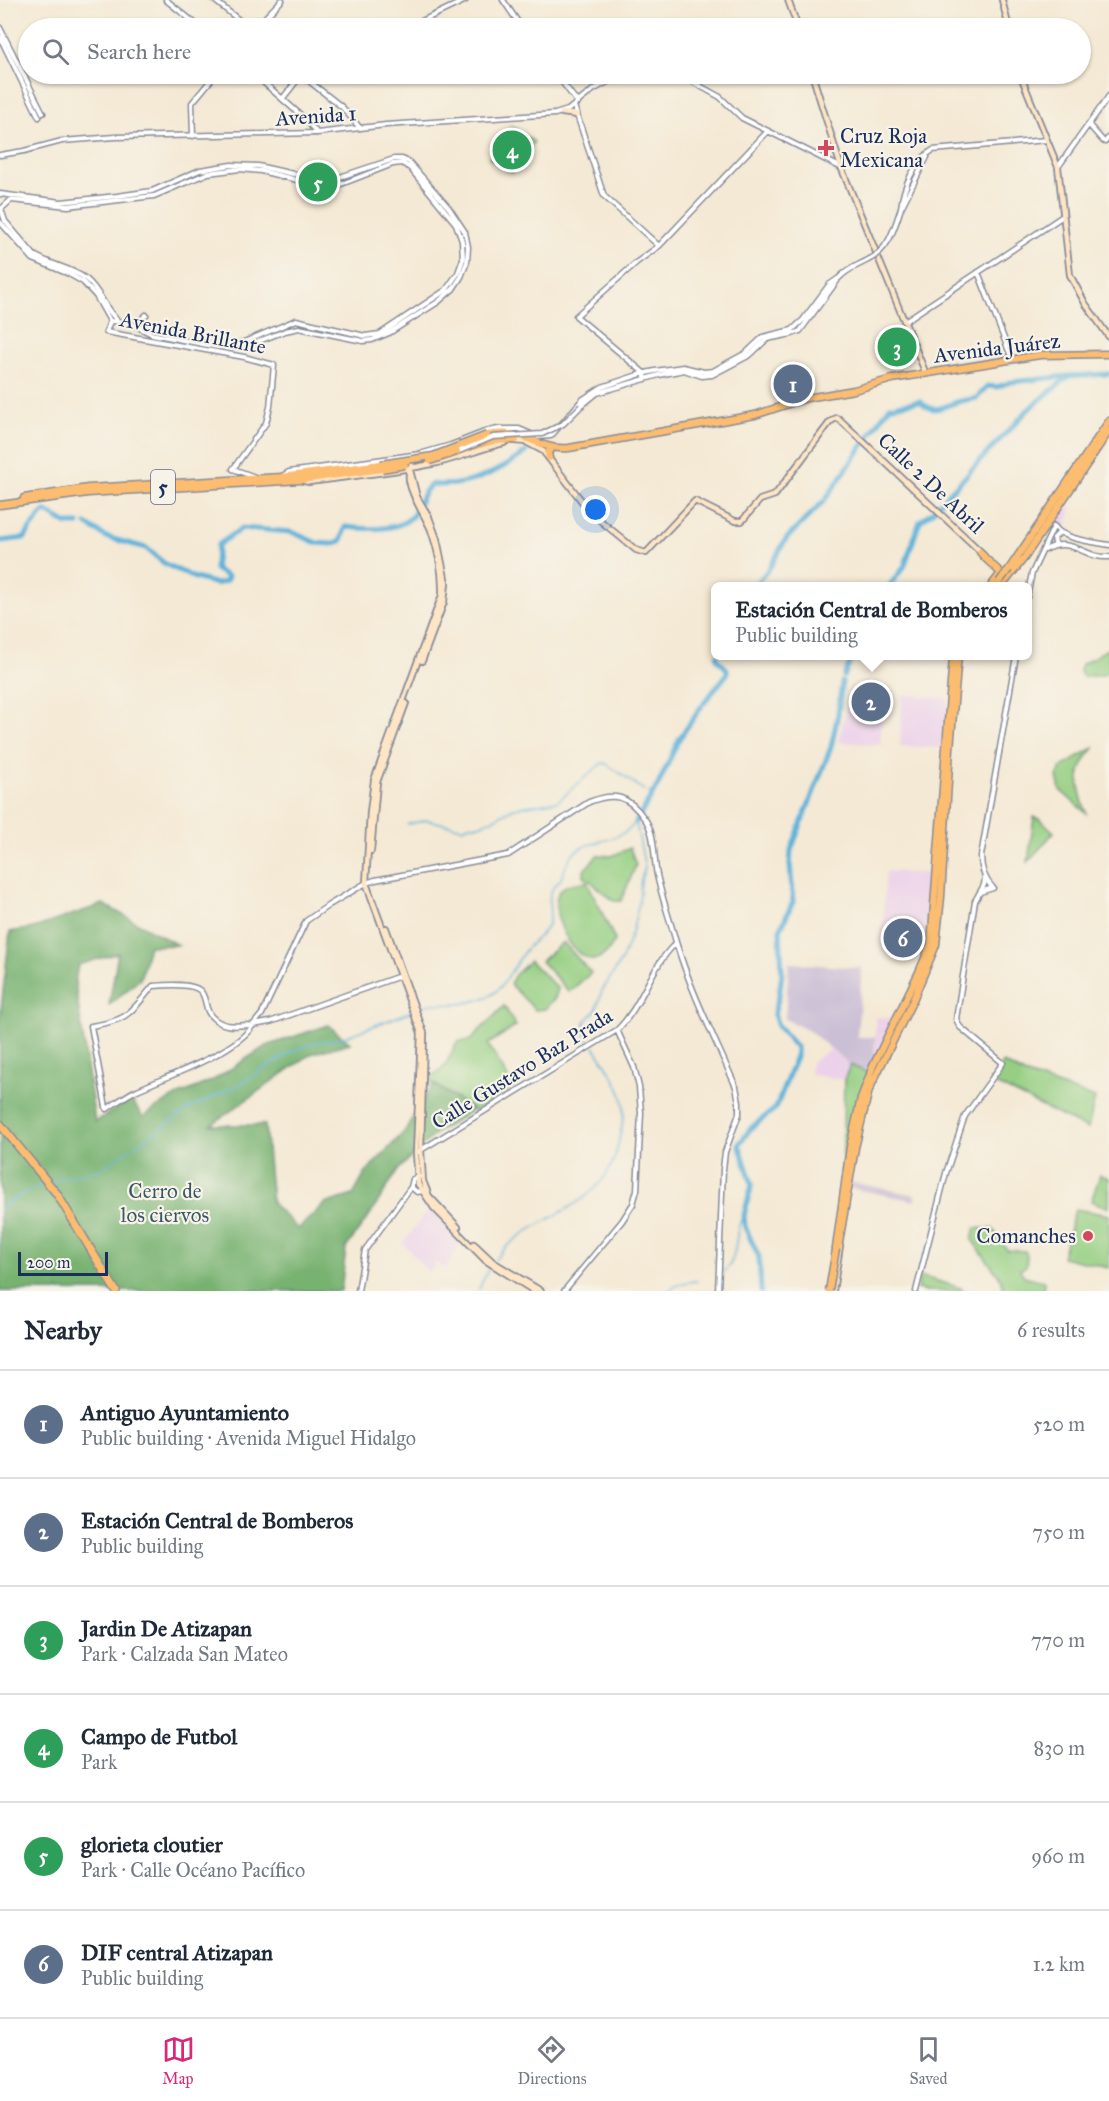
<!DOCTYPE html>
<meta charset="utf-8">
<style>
:root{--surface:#fff;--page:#f2f2f3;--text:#1f2937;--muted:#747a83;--line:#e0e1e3;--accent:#db2777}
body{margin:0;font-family:"IM FELL Great Primer",serif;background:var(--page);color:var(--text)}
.scale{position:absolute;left:18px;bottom:15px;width:90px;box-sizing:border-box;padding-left:6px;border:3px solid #1b2f5e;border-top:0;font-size:16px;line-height:21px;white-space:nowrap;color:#1b2f5e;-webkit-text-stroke:4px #f7f3e8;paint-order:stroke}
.you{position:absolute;left:596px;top:510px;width:21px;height:21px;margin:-15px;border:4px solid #fff;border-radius:50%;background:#1a73e8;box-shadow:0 0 0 9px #1a73e833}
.badge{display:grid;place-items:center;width:39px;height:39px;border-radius:50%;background:var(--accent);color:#fff;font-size:20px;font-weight:700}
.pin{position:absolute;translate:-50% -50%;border:3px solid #fff;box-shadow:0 2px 6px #0006}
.popup{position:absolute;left:711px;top:582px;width:321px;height:78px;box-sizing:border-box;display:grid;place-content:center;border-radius:9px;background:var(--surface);filter:drop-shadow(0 2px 4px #0005);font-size:20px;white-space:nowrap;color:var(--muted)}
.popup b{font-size:22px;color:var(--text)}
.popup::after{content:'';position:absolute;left:50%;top:100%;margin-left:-12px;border:12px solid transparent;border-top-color:var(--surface)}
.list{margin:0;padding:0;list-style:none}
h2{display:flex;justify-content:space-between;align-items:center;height:78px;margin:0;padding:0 24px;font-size:26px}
h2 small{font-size:20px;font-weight:400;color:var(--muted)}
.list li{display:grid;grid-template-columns:39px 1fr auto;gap:18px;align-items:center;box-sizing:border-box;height:108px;padding:0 24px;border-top:2px solid var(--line)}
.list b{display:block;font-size:22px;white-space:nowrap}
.list p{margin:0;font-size:20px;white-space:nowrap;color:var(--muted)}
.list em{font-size:20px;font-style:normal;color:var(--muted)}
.icon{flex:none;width:33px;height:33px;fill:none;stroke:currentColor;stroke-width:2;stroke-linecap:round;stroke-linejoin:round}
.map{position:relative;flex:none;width:1109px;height:1291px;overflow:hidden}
.search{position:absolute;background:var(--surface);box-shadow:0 2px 4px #0004;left:18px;right:18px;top:18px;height:66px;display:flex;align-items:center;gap:15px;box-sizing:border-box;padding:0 21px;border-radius:33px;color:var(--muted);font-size:22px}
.sheet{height:726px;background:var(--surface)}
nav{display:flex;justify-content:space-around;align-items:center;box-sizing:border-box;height:84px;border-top:2px solid var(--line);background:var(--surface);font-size:16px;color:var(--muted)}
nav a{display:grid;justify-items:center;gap:3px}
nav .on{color:var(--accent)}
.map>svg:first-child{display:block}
.built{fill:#ecd1ea}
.industrial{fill:#cbbfd5}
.green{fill:#96cf83;stroke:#587f70;stroke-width:1.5}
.forest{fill:#78b271;stroke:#4a7068;stroke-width:1.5}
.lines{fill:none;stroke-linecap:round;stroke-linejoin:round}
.stream{stroke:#5eb2da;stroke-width:1.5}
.river{stroke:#5eb2da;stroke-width:5}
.tertiary-casing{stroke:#888c99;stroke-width:7}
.secondary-casing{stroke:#888c99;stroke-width:8}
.primary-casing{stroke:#888c99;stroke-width:9}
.motorway-casing{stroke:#888c99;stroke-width:10}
.tertiary{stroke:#fff;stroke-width:4}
.secondary{stroke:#fee5c5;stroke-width:4.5}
.primary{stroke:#fcbd6f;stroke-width:6}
.motorway{stroke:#fcbd6f;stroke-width:7}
.tertiary-bridge-casing{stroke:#888c99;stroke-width:7;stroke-linecap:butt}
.primary-bridge-casing{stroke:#888c99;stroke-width:9;stroke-linecap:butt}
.tertiary-bridge{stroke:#fff;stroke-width:4}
.primary-bridge{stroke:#fcbd6f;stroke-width:6}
.poi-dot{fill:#d1495b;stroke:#f7f3e8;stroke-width:2}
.labels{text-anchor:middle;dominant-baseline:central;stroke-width:4.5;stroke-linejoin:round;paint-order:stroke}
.shield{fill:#f7f3e8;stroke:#5d6a87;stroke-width:1.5}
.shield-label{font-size:20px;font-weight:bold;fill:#1b2f5e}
.street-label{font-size:21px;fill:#1b2f5e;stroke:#f7f3e8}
.poi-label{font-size:21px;fill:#1b2f5e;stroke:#f7f3e8;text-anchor:start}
.park-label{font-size:21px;fill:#3a5767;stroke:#f7f3e8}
</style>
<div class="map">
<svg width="1109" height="1291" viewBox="0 0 1109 1291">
<rect width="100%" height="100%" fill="#f7f3e8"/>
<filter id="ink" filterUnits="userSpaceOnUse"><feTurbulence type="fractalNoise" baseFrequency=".0167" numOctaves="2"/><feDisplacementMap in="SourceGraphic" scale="12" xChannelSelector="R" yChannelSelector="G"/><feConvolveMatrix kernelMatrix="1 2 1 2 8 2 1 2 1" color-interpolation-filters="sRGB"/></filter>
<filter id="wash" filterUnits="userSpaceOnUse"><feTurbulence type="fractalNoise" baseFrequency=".008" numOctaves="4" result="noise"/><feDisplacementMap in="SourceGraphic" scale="24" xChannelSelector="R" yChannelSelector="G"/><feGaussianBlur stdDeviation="1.35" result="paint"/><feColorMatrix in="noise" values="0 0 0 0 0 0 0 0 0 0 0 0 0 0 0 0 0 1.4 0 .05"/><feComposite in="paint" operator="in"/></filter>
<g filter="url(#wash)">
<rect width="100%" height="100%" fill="#f4e9d4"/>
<path class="built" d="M1064,503L1071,508L1065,533L1060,531L1057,526Z
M902,695L948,699L945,748L900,746Z
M847,707L882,715L880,745L838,742Z
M886,871L937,874L927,955L881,951Z
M876,1017L897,1018L873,1066Z
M830,1049L850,1065L844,1080L810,1074L811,1063Z
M430,1208L462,1239L446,1269L436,1263L429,1273L403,1243Z"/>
<path class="industrial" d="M789,963L862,968L857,1037H875L873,1066L870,1074L850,1065L811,1032L785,1019Z
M850,1182L916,1195V1201L849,1188Z"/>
<path class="green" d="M511,126L534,142L512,173L489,158Z
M1109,648V671C1102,678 1093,676 1083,676L1080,671L1081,665Z
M1095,747C1073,770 1077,786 1086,813L1060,790L1057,776L1062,767Z
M1034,817L1040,819L1054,832L1028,862Z
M630,848L636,865L621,901H614L584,876V870L598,855L612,856Z
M587,881L615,940C610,951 605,956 593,960C589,958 583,957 580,954C565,943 545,901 564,887C570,883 580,883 587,881Z
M563,942L591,973L569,992L541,961Z
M530,961L558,989L555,998L545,1009L535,1010L510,984L515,975Z
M504,1006L516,1026L488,1044L514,1088L476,1111L430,1081L431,1077L445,1066L457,1042L470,1040Z
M1003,1063L1024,1074L1095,1098L1088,1129L991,1082Z
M850,1065L870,1074L844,1184H842L844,1080Z
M1100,1175L1109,1178V1208L1091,1201Z
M1075,1209L1109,1215V1268L1062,1257Z
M975,1228L993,1229L1007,1250L1025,1251L1027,1256L1026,1266L1020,1270L1024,1276L1044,1281L1043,1291H1002L1003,1286L1001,1279L972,1240Z
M920,1276L961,1288L963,1291H926L917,1289Z"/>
<path class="forest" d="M103,904L178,945L149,946L140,979L109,1005L118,953L78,965L75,982L95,1122L131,1099L143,1117L170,1099L215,1079L266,1046L328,1025L350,1043L311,1054L211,1125H265L272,1203L298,1229L324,1204L353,1195L366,1172L405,1131L433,1084L473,1110L436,1133L398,1170L371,1213L346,1248L341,1291H0V1017L10,932L34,928Z"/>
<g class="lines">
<path class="stream" d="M649,792L652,793
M408,824L427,820L463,828L469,825H479L492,820L514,808L558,801L602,763L607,764L645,791
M418,1008C436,1000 442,1006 458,1004C468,1003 480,1000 489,996C505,989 516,959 529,946C536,938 546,933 549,922C551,913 548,903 550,895C551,888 556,885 560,880C565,872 566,862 572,855C587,838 618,845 636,822
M591,1043L585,1034V1022L596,1010L602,991L622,959L632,933L639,903L641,879L645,868L636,822
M54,1181L63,1177L99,1170L189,1109L240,1084L291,1052L317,1042L339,1039L410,1012
M0,1209L29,1190L41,1186
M495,1260C525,1218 587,1215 611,1166C616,1157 618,1146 620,1135C621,1128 624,1120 624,1113C626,1092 606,1064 594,1047
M722,1273C741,1260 732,1231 744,1215
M479,1289L489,1267
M669,1291C677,1283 686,1282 697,1281"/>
<path class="river" d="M898,405L920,401C934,415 941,407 957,402C964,400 971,399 977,398L987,386L997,387L1011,382L1069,376
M970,471L1029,409L1069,376L1109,374
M827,497L890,406H894
M935,508L967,475
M86,524L106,537L146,548L165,564L195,578L217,584L226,581L228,577L215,569L218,545L242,528L292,532L317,543L332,544L341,541L345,527C365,529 403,533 415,512C421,501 422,492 432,484C466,489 499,472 526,452
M0,541L25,538L30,529L45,511L67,524H78
M755,586L770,567L786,539L824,501
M889,586L904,567L920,521L933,511
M844,676L853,656
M704,703L727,674V669L718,660L717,656
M636,822L658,785L679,739L701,707
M761,1291L759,1257L745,1227L744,1215L752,1184L739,1144L751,1128L776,1108L796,1056V1047L778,1026L774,1014L779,995L782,973L780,930L793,902L790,864L791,850L831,747L838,714L842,682"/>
</g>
</g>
<g filter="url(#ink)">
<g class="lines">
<g class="tertiary-casing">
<path id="tertiary" d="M166,0L201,28
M214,0L249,28
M503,0L522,28
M0,28L43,113
M255,28L282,0
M407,28L466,0
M0,37L39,117
M254,74L304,118L317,133
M300,74L342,107L360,128
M556,74L578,103
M678,74L720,97L742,118L840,167
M283,98L302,74
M574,106L604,196L659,246
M1089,125L1103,141L1105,142L1109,137
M193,136L192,103L216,74
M0,155L24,151L62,141L115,137L317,133L386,125L555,114L568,110L593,90L622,74
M1058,167L1109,96
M0,194L61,202L117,196L152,191L200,170L231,165L258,166L302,176L316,172L331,180L332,186L327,191L318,192L306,182V175
M902,206L927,157
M901,208C903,188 914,161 933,150L1047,140
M1,209L5,221L34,255C50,265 70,267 86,279C100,290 104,308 117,320
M0,210L11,200L68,206L154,196L208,173L240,169L261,171L305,182
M0,222L33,259L69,274L83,282L96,296L110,321
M978,272L1012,359
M110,321L128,322L152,334L218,347L244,342L296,320L365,336L380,334L446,290L458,273L463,259L462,241L456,224L410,168L402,163L393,164L331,188
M110,321L106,332L244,357L274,365L270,407L266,423L233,469
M905,321L1063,216
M141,327V320L146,315
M246,346L285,331L299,328L363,341L372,340L389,333L438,302L453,289L461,277L467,262L468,247L465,232L449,208L409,162L402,159H394L331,180
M646,379L644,373L576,316L637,262L659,246L768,131
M581,406L597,393L659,375L684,370L702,376L712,375L750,355L767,339L792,334L800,331L837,281
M233,469L255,477
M282,476L289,472L420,454L451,445L487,431L499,429H519L538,437L551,436L582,400L602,387L641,374L655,371L683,367L704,372L713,371L746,353L763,337L792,330L803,320L829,285L839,278
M1055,527C1062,539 1094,542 1109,545
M1057,545L1055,543L1054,538L1059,533
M1045,550C1072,535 1084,559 1109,557
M1027,597L1032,573L1054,526
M980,892L993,888C984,879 981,868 981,856L1016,656
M400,976L270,1022L253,1025C236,1053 165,1077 135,1091C125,1096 116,1103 107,1109L106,1107L91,1026C129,1020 129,1014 153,986C164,985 196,982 202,993C207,1001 205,1012 213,1018C225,1029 239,1025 253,1025L262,1014L306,921L329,905L366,883L375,880L508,855L589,802C614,792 628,795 644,818C656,833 653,857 657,875C662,898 670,920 676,942C691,992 715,1039 736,1087L739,1102V1114L725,1152L723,1169L718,1291
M416,1153L617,1030C643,1005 650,967 676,943
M411,1187L417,1192L423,1191
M358,1291L365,1250L411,1187L413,1179L419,1177
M564,1291L622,1221L633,1204L637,1190L641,1113L639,1087L634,1067L617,1030
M916,1291L946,1173L965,1116L1003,1063L960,1027L956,1019L975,901L984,885L985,877"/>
</g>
<g class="secondary-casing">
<path id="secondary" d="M788,0L798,28
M1002,0L1009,28
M812,74L841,167L926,374
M1020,74L1058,167L1070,275L1085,303L1109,337
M562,113L577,115
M515,441L526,442L543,451L591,513L636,550L646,553L695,501L735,521H742L760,500L775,495L830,422L836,418L839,419L981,552
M420,454C393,475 422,507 431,530C438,550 443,574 442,595L374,780L370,812L366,883L421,1033L416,1153L418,1184L434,1208L485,1260L534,1291
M410,470L417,497L429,517L437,539L446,583L444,602L422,661
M304,481L309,482C351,476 395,472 437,463C460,458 481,448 504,443
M371,851L377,782L406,703
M386,928L424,1033L421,1150L423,1181L429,1196L458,1227
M474,1244L493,1262L541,1291
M833,1291L840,1246"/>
</g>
<g class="primary-casing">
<path id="primary" d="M487,435C524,427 537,451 569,448L755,415L807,398L854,390L892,379L1040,355L1109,354
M457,452L493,441L516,440
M549,458L548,452L552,448
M24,498L88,488L281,477L381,464
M0,505L88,493L301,480L382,469
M980,552L985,558L1001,573L991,586
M1009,569L1109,421
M1002,586L1025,557L1109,431
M836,1248L850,1147L861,1098L873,1066L919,972L931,944L953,656
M838,1249L855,1148L869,1090L913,1000L936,945L941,897L950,749L958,656"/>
</g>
<g class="motorway-casing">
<path id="motorway" d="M0,1124L57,1194L116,1291"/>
</g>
<use href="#tertiary" class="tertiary"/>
<use href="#secondary" class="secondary"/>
<use href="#primary" class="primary"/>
<use href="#motorway" class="motorway"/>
<g class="tertiary-bridge-casing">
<path id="tertiary-bridge" d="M839,278C848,268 857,266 868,260C889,250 894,229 901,208
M457,452L493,437L542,434L563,424L581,406"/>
</g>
<g class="primary-bridge-casing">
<path id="primary-bridge" d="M430,461L457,452
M381,464L433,456L487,435
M382,469L405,465
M999,582L1009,569
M829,1291L836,1249"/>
</g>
<use href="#tertiary-bridge" class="tertiary-bridge"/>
<use href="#primary-bridge" class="primary-bridge"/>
</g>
</g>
<g class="poi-dot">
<path d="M823 139h6v6h6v6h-6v6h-6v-6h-6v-6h6z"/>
<circle cx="1088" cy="1236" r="6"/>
</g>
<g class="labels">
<rect class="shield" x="151" y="470" width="24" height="34" rx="4.5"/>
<g class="shield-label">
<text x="163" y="487">5</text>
</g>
<g class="street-label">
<text transform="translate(316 116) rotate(-4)">Avenida 1</text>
<text transform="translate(193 333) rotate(11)">Avenida Brillante</text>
<text transform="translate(997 348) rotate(-7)">Avenida Juárez</text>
<text transform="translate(931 483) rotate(43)">Calle 2 De Abril</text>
<text transform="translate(522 1069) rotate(-32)">Calle Gustavo Baz Prada</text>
</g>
<g class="poi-label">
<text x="840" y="136">Cruz Roja<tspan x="840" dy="24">Mexicana</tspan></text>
<text x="1076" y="1236" text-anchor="end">Comanches</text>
</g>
<g class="park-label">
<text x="165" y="1191">Cerro de<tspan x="165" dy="24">los ciervos</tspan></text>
</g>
</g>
</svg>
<div class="scale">200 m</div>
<div class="you"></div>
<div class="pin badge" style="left:793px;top:384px;background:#5c6f8a">1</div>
<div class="pin badge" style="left:871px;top:702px;background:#5c6f8a">2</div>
<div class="popup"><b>Estación Central de Bomberos</b>Public building</div>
<div class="pin badge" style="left:897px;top:347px;background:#2e9e5b">3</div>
<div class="pin badge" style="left:512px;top:150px;background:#2e9e5b">4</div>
<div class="pin badge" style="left:318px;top:182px;background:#2e9e5b">5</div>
<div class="pin badge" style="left:903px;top:938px;background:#5c6f8a">6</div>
<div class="search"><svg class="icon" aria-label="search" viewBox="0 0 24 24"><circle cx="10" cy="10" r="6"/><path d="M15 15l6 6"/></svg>Search here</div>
</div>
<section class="sheet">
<h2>Nearby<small>6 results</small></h2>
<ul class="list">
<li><span class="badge" style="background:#5c6f8a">1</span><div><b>Antiguo Ayuntamiento</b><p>Public building · Avenida Miguel Hidalgo</p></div><em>520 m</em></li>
<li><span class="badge" style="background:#5c6f8a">2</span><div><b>Estación Central de Bomberos</b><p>Public building</p></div><em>750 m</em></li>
<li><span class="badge" style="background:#2e9e5b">3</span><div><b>Jardin De Atizapan</b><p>Park · Calzada San Mateo</p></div><em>770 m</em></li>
<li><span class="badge" style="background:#2e9e5b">4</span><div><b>Campo de Futbol</b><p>Park</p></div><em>830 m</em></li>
<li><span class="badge" style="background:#2e9e5b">5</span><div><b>glorieta cloutier</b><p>Park · Calle Océano Pacífico</p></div><em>960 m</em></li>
<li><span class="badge" style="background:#5c6f8a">6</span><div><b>DIF central Atizapan</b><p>Public building</p></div><em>1.2 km</em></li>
</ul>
</section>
<nav>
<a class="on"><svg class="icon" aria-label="map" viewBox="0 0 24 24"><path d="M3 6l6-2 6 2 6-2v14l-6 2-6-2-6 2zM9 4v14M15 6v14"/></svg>Map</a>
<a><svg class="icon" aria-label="directions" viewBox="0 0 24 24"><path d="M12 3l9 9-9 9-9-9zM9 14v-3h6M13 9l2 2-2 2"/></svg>Directions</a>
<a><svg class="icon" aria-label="saved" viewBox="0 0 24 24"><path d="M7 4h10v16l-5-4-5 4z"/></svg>Saved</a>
</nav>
